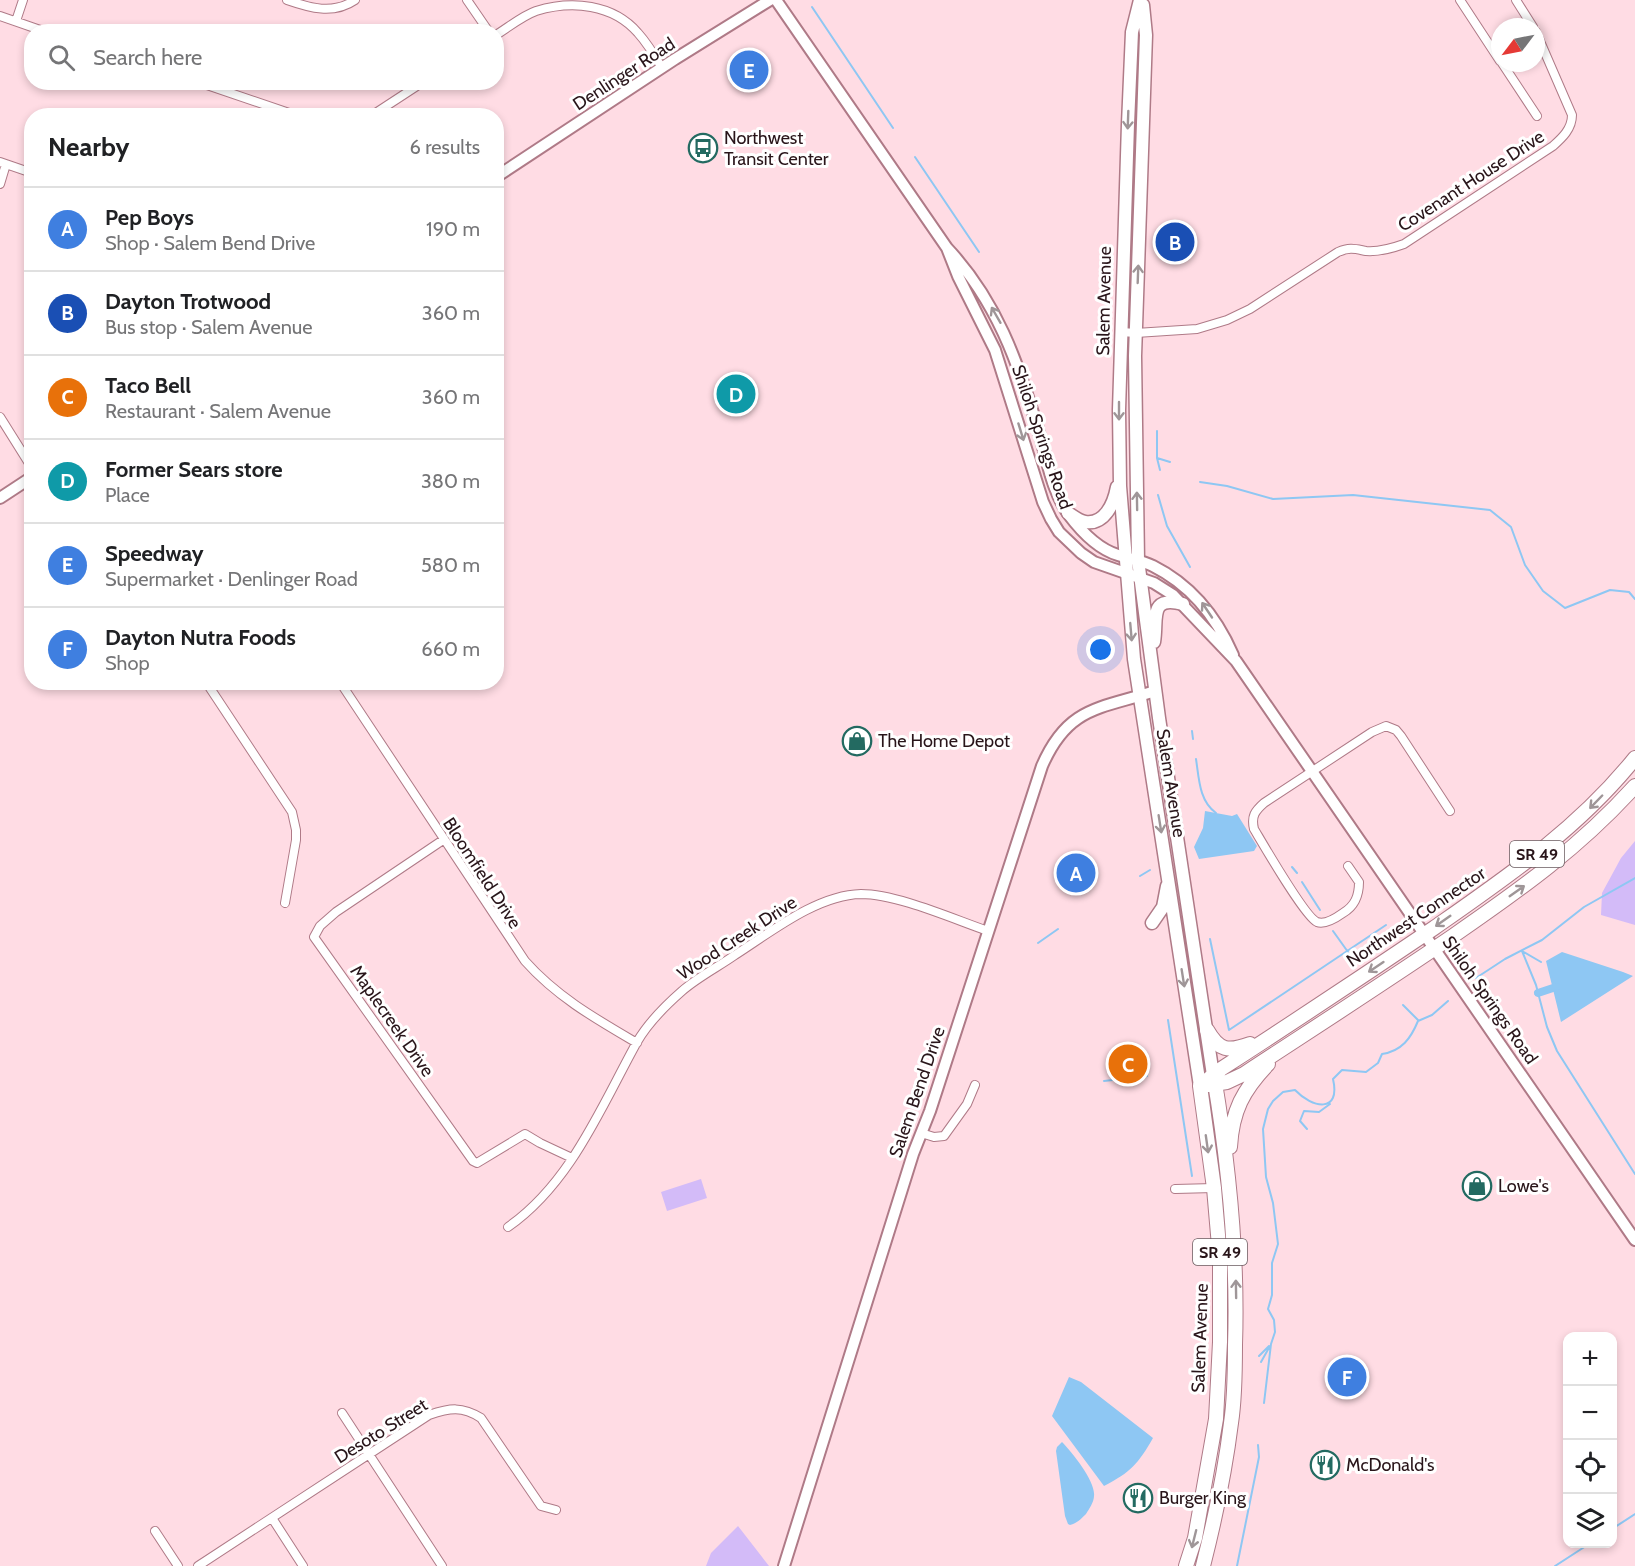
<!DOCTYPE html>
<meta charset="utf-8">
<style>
:root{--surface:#fff;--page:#f2f2f2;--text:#202124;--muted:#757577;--line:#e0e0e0;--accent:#236a61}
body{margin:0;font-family:Cabin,sans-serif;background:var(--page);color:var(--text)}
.controls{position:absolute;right:18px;bottom:18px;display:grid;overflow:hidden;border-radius:12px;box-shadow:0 3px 9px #0003}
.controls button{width:54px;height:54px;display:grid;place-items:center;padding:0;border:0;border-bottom:2px solid var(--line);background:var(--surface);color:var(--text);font:30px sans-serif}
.compass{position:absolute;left:1491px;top:18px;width:54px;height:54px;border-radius:50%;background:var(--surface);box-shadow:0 3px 9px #0003;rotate:238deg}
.you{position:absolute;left:1101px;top:650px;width:21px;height:21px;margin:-15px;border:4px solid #fff;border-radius:50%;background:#1a73e8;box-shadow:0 0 0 9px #1a73e833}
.badge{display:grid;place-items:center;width:39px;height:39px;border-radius:50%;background:var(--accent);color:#fff;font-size:20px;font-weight:700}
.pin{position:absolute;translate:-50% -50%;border:3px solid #fff;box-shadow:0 2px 6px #0006}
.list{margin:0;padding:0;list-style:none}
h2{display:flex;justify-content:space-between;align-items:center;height:78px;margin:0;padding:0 24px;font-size:26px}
h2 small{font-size:20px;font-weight:400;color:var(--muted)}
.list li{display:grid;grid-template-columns:39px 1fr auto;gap:18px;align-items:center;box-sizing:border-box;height:84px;padding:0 24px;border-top:2px solid var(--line)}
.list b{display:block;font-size:22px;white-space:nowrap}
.list p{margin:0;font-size:20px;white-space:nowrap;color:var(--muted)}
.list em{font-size:20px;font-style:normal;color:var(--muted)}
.icon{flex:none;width:33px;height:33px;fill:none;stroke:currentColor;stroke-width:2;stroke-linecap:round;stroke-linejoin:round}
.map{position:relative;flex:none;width:1635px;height:1566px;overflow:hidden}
.search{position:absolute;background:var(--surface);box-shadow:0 3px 9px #0003;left:24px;top:24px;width:480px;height:66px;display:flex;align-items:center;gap:15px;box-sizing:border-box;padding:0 21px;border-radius:24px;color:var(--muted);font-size:22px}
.panel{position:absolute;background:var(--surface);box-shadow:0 3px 9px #0003;left:24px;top:108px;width:480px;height:582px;border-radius:24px}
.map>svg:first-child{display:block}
.green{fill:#d3bbf8}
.water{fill:#8ec7f3}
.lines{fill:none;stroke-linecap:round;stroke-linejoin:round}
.stream{stroke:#8ec7f3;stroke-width:2}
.canal{stroke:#8ec7f3;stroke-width:8}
.street-casing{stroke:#af7a87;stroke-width:10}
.secondary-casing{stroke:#af7a87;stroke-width:14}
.primary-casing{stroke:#af7a87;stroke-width:15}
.highway-casing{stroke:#af7a87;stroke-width:16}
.street{stroke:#fff;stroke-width:8}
.secondary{stroke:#fff;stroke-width:10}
.primary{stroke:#fff;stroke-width:12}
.highway{stroke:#fff;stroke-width:14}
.oneway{stroke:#9f9698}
.labels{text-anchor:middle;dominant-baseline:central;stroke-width:6;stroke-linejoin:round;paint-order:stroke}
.shield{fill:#fff;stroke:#695b5f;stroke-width:1.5}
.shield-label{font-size:16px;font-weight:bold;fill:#29151a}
.street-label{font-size:18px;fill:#29151a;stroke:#fff}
.poi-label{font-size:18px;fill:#29151a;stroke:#fff;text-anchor:start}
</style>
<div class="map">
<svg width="1635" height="1566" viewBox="0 0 1635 1566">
<rect width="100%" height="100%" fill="#ffdce4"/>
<path class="green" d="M1635,841V925L1601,915L1602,893L1621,858Z
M701,1179L707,1198L667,1211L661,1192Z
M738,1526L769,1566H706L711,1553Z"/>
<path class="water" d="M1205,811L1232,816L1237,814L1257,846L1254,851L1199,859L1194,847L1203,828Z
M1562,952L1623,972L1633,976L1561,1022L1546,961Z
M1069,1377L1081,1382L1153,1438C1138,1464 1131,1472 1104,1486L1052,1416Z
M1062,1442C1072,1452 1096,1482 1094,1496C1094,1502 1089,1509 1086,1514C1081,1519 1077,1523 1070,1525L1068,1524L1065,1516L1056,1451L1057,1447Z"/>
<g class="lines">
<path class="stream" d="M812,7L893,128
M915,157L979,252
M1157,431V458L1160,470
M1157,458L1170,462
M1200,482L1227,486L1273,499L1353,495L1490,510L1511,527L1525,565L1543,591L1565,608L1610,590L1629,592L1635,599
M1158,495L1167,526L1190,567
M1192,731L1193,739
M1196,759C1199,778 1199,801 1216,813
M1292,867L1297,873
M1140,876L1150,870
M1302,882L1320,910
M1333,931L1348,952
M1210,939L1229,1030L1386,925
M1038,943L1058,929
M1522,951L1536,985L1547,1027L1557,1051L1635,1174
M1522,951L1541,962
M1476,978L1505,959L1542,940L1584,907L1635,878
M1403,1005L1418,1020
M1168,1020L1192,1176
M1104,1081L1147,1076
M1307,1129L1300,1121L1304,1111L1319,1112L1330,1104
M1259,1356L1269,1346
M1261,1362L1270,1346
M1264,1403L1271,1344L1275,1332L1274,1320L1268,1309L1272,1295V1263L1278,1244L1273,1203L1266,1177L1263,1129L1268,1109L1273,1101L1283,1092L1295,1090C1312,1108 1341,1114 1333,1079L1342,1070L1366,1072L1378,1063L1382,1054C1402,1051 1411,1038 1418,1021L1432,1015L1448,1001
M1612,1529L1635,1514
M1237,1566L1259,1457L1258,1445
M1555,1566L1589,1544"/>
<path class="canal" d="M1538,993L1556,987"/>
<g class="street-casing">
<path id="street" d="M287,0C310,8 333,15 355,0
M467,0L489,32
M1460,0L1500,61
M1516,0L1533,27
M0,16L46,32
M16,21L23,0
M496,35C509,27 522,16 536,11C572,0 613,4 638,33C648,44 655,56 662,68
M1502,63L1537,116
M198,82L298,116
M371,116L423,82
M0,162L32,173
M0,184L6,164
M1121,332L1136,333L1197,329L1227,320L1250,309L1338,252C1350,247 1355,249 1366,251C1379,252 1393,248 1404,244L1553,146C1562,138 1572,129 1572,115L1536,32
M0,417L32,468
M206,682L292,812L296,830V840L285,903
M340,682L525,961C557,997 596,1019 637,1043
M443,840L336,912L320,926L314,937L473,1161L477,1163L525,1134L540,1143L572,1158
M1348,866L1359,882C1359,896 1355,906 1343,913C1336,918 1325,925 1317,922C1305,917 1263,844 1254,829C1251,816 1255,811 1264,803L1372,732L1386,726L1396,730L1401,736L1450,811
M921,1133L934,1137L944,1136L967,1104L975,1085
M1175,1189L1214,1188
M508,1227C571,1183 601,1107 637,1042C648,1023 666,1005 682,991C698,977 718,967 735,955C771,932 817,895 861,894C897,894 953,919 988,931
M342,1413L442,1566
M272,1518L303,1566
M155,1531L178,1566
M198,1566L429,1415C450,1408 462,1406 481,1418L541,1506L556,1510"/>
</g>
<g class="secondary-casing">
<path id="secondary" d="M776,0L947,248C996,300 1018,362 1038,429C1047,458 1051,490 1069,515C1081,531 1098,549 1118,555C1129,559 1141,560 1153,566C1191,585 1216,616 1233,655
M496,177L675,59L770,0
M947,248L958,276L995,350L1043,502L1051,519L1059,532L1081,553L1094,562L1154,583L1173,595L1236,661L1635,1240
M0,498L32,477
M784,1566L913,1154L930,1111L1042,766C1068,706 1100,709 1155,691"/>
</g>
<g class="primary-casing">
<path id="primary" d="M1140,0L1132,32L1128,124L1119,410L1120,486L1134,659L1200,1086
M1143,5L1146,35L1135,356L1138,560L1159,718L1213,1075
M1068,513C1073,516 1079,521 1085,522C1105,525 1114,503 1117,487
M1154,642C1158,619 1148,595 1183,604
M1152,923L1163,907L1167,886"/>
</g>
<g class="highway-casing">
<path id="highway" d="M1207,1030C1219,1051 1228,1052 1250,1044
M1200,1086L1221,1069C1292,1023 1363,976 1434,928C1507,877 1579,828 1635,758
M1200,1086L1227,1082L1244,1074C1314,1028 1384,983 1453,936C1521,889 1580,847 1635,786
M1230,1147C1232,1111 1243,1090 1268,1064
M1186,1566L1195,1538L1216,1419L1220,1342V1258L1214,1188L1200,1086
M1203,1566C1215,1519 1225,1471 1231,1423C1235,1397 1235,1371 1235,1345C1238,1255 1229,1166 1214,1077"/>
</g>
<use href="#street" class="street"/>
<use href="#secondary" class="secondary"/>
<use href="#primary" class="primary"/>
<use href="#highway" class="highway"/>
</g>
<defs><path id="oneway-shaft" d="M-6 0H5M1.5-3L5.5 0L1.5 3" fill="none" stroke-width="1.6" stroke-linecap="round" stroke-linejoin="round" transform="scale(1.5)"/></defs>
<g class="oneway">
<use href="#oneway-shaft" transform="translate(1128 120) rotate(92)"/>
<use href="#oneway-shaft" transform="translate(1138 274) rotate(-88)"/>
<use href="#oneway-shaft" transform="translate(996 315) rotate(-120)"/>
<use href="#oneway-shaft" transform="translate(1119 411) rotate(90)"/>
<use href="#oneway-shaft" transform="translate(1021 432) rotate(73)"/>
<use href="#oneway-shaft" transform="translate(1137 501) rotate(-91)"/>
<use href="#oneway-shaft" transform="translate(1207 610) rotate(-124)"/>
<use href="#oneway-shaft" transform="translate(1131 632) rotate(85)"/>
<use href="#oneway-shaft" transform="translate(1596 802) rotate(134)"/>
<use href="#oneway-shaft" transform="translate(1160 824) rotate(81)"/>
<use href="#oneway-shaft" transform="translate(1517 891) rotate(-35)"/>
<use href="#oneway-shaft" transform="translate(1443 921) rotate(145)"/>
<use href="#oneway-shaft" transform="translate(1376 967) rotate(146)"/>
<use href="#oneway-shaft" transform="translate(1183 978) rotate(81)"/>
<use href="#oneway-shaft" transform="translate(1207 1144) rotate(82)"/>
<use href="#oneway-shaft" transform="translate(1236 1289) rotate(-91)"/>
<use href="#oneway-shaft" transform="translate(1194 1539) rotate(104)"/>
</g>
<defs>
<g id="bus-ring" transform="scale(1.5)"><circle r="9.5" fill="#fff" stroke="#236a61" stroke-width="1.5"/><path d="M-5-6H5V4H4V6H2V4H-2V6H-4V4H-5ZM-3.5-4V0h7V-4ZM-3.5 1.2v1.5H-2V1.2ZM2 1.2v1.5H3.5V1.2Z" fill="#236a61"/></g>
<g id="shop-ring" transform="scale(1.5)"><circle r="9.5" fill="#fff" stroke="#236a61" stroke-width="1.5"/><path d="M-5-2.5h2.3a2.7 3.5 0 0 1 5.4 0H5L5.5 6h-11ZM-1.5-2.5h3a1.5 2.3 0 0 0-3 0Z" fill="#236a61"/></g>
<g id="restaurant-ring" transform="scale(1.5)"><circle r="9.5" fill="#fff" stroke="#236a61" stroke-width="1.5"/><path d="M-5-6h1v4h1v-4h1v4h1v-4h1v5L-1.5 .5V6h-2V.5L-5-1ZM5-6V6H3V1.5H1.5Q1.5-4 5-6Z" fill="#236a61"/></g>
</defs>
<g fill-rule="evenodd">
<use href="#bus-ring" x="703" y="148"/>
<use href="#shop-ring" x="857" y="741"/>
<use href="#shop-ring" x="1477" y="1186"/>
<use href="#restaurant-ring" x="1325" y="1465"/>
<use href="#restaurant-ring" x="1138" y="1498"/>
</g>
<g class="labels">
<g class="shield">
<rect x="1510" y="841" width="54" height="26" rx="4.5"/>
<rect x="1193" y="1239" width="54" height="26" rx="4.5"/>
</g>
<g class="shield-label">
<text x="1537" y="854">SR 49</text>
<text x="1220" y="1252">SR 49</text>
</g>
<g class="street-label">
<text transform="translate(624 74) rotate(-33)">Denlinger Road</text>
<text transform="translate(1471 181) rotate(-33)">Covenant House Drive</text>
<text transform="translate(1104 301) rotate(-89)">Salem Avenue</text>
<text transform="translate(1042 437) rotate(71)">Shiloh Springs Road</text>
<text transform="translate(1171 783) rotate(81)">Salem Avenue</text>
<text transform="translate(482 873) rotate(57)">Bloomfield Drive</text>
<text transform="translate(1416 917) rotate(-34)">Northwest Connector</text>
<text transform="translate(737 938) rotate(-33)">Wood Creek Drive</text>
<text transform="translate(1490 1000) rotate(55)">Shiloh Springs Road</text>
<text transform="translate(392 1021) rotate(55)">Maplecreek Drive</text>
<text transform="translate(917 1092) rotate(-71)">Salem Bend Drive</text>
<text transform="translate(1200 1338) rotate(-88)">Salem Avenue</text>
<text transform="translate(381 1431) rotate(-32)">Desoto Street</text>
</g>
<g class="poi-label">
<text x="724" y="138">Northwest<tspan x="724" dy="21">Transit Center</tspan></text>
<text x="878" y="741">The Home Depot</text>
<text x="1498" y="1186">Lowe's</text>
<text x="1346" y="1465">McDonald's</text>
<text x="1159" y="1498">Burger King</text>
</g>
</g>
</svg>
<div class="controls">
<button>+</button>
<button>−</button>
<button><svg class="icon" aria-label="locate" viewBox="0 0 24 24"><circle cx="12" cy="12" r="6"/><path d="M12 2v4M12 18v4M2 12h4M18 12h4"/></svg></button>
<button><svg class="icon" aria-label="layers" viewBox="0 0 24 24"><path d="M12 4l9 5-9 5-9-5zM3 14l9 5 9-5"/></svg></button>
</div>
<svg class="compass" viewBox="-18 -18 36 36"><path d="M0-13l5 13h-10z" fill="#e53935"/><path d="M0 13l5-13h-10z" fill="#757577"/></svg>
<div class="you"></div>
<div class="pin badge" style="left:1076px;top:873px;background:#3f7fe0">A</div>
<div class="pin badge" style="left:1175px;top:242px;background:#1a4fb4">B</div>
<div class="pin badge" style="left:1128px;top:1064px;background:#e8710a">C</div>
<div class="pin badge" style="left:736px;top:394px;background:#0f9aa8">D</div>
<div class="pin badge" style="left:749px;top:70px;background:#3f7fe0">E</div>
<div class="pin badge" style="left:1347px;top:1377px;background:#3f7fe0">F</div>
<div class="search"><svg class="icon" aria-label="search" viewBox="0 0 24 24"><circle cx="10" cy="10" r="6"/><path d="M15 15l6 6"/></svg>Search here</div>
<section class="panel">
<h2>Nearby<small>6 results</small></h2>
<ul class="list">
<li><span class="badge" style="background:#3f7fe0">A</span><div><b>Pep Boys</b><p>Shop · Salem Bend Drive</p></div><em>190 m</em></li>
<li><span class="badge" style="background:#1a4fb4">B</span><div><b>Dayton Trotwood</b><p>Bus stop · Salem Avenue</p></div><em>360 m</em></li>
<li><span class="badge" style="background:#e8710a">C</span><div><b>Taco Bell</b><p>Restaurant · Salem Avenue</p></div><em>360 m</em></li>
<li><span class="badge" style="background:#0f9aa8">D</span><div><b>Former Sears store</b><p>Place</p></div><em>380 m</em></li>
<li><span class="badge" style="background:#3f7fe0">E</span><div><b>Speedway</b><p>Supermarket · Denlinger Road</p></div><em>580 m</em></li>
<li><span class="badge" style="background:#3f7fe0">F</span><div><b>Dayton Nutra Foods</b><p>Shop</p></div><em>660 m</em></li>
</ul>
</section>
</div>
